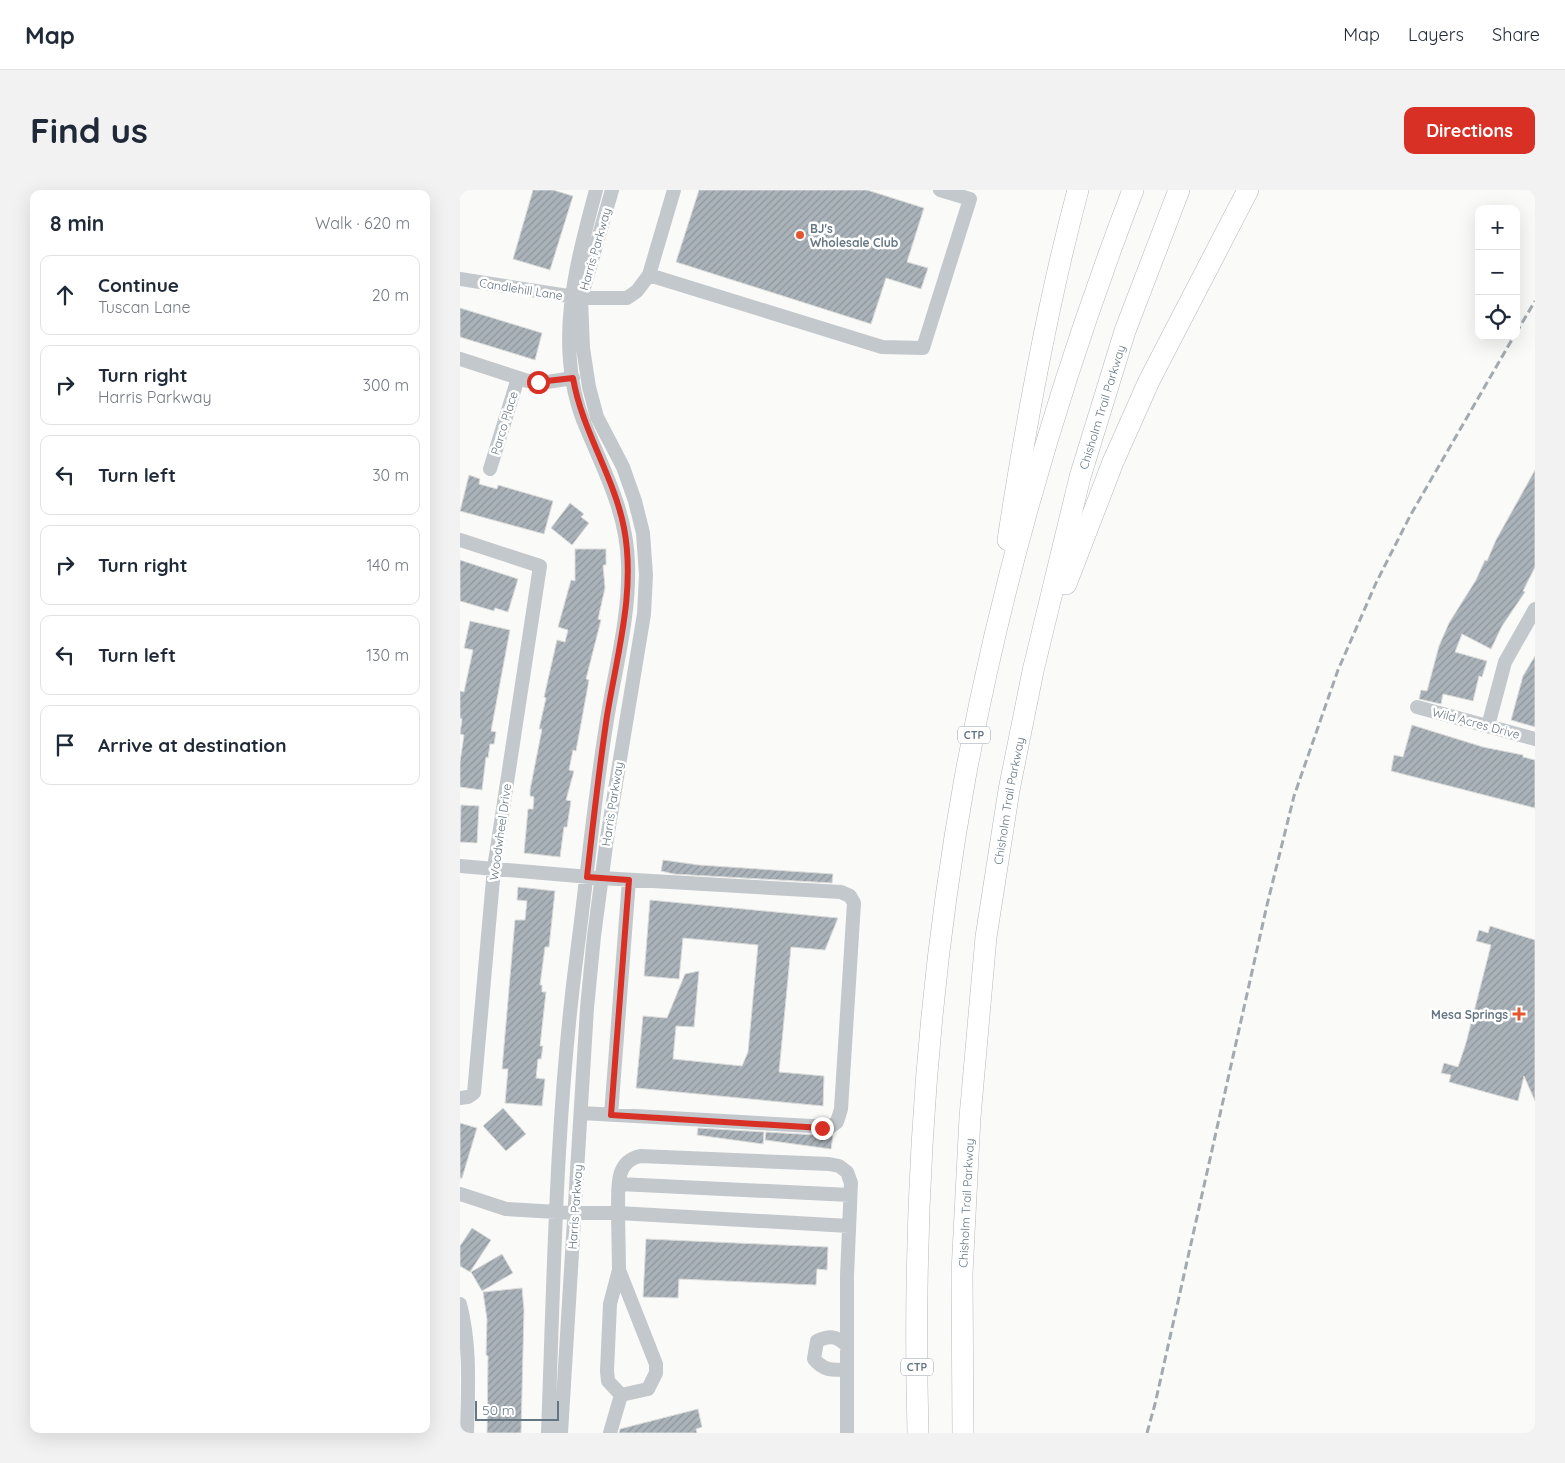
<!DOCTYPE html>
<meta charset="utf-8">
<style>
:root{--surface:#fff;--page:#f2f2f3;--text:#1f2937;--muted:#747a83;--line:#e0e1e3;--accent:#d93025}
body{margin:0;font-family:Quicksand,sans-serif;background:var(--page);color:var(--text)}
.controls{position:absolute;right:15px;top:15px;display:grid;overflow:hidden;border-radius:10px;box-shadow:0 5px 20px #0002}
.controls button{width:45px;height:45px;display:grid;place-items:center;padding:0;border:0;border-bottom:1px solid var(--line);background:var(--surface);color:var(--text);font:25px sans-serif}
.scale{position:absolute;left:15px;bottom:12px;width:84px;box-sizing:border-box;padding-left:5px;border:2px solid #657683;border-top:0;font-size:14px;line-height:18px;white-space:nowrap;color:#657683;-webkit-text-stroke:4px #fff;paint-order:stroke}
.stop{position:absolute;width:15px;height:15px;margin:-11px;border:4px solid #d93025;border-radius:50%;background:#fff}
.stop.end{background:#d93025;border-color:#fff;box-shadow:0 1px 5px #0008}
.list{margin:0;padding:0;list-style:none}
h2{display:flex;justify-content:space-between;align-items:center;height:65px;margin:0;padding:0 20px;font-size:21px}
h2 small{font-size:16px;font-weight:400;color:var(--muted)}
.list li{display:grid;grid-template-columns:32px 1fr auto;gap:15px;align-items:center;box-sizing:border-box;height:80px;margin:0 10px 10px;padding:0 10px;border:1px solid var(--line);border-radius:10px}
.list b{display:block;font-size:19px;white-space:nowrap}
.list p{margin:0;font-size:16px;white-space:nowrap;color:var(--muted)}
.list em{font-size:16px;font-style:normal;color:var(--muted)}
.icon{flex:none;width:28px;height:28px;fill:none;stroke:currentColor;stroke-width:2;stroke-linecap:round;stroke-linejoin:round}
.map{position:relative;flex:none;width:1075px;height:1243px;overflow:hidden;border-radius:10px}
header{display:flex;align-items:center;gap:30px;box-sizing:border-box;height:70px;padding:0 25px;background:var(--surface);border-bottom:1px solid var(--line)}
header strong{font-size:24px}
nav{display:flex;gap:28px;margin-inline-start:auto;font-size:18px}
.intro{display:flex;align-items:center;justify-content:space-between;box-sizing:border-box;height:120px;padding:0 30px}
h1{margin:0;font-size:35px}
.button{padding:12px 22px;border-radius:10px;background:var(--accent);color:#fff;font-size:18px;font-weight:700}
main{display:flex;gap:30px;padding:0 30px}
aside{flex:1;background:var(--surface);border-radius:10px;box-shadow:0 5px 20px #0002}
.map>svg:first-child{display:block}
.building{fill:url(#building-hatch);stroke:#dcdcda}
.lines{fill:none;stroke-linecap:round;stroke-linejoin:round}
.highway-casing{stroke:#b4b9bd;stroke-width:22}
.minor{stroke:#c3c8cc;stroke-width:14}
.highway{stroke:#fff;stroke-width:21}
.rail{stroke:#a2aab0;stroke-width:3;stroke-dasharray:8 4;stroke-linecap:butt}
.route{stroke:#d93025;stroke-width:6}
.poi-dot{fill:#e4572e;stroke:#fff;stroke-width:2}
.labels{text-anchor:middle;dominant-baseline:central;stroke-width:5;stroke-linejoin:round;paint-order:stroke}
.shield{fill:#fff;stroke:#939fa8;stroke-width:1}
.shield-label{font-size:11px;font-weight:bold;fill:#657683}
.poi-label{font-size:12px;font-weight:bold;fill:#657683;stroke:#fff;text-anchor:start}
.street-label{font-size:12px;fill:#657683;stroke:#fff}
</style>
<header>
<strong>Map</strong>
<nav><a>Map</a><a>Layers</a><a>Share</a></nav>
</header>
<div class="intro"><h1>Find us</h1><a class="button">Directions</a></div>
<main>
<aside>
<h2>8 min<small>Walk · 620 m</small></h2>
<ul class="list">
<li><svg class="icon" aria-label="ahead" viewBox="0 0 24 24"><path d="M12 20V5M6 11l6-6 6 6"/></svg><div><b>Continue</b><p>Tuscan Lane</p></div><em>20 m</em></li>
<li><svg class="icon" aria-label="right" viewBox="0 0 24 24"><path d="M7 20v-9h11M14 6l5 5-5 5"/></svg><div><b>Turn right</b><p>Harris Parkway</p></div><em>300 m</em></li>
<li><svg class="icon" aria-label="left" viewBox="0 0 24 24"><path d="M17 20v-9H6M10 6l-5 5 5 5"/></svg><div><b>Turn left</b></div><em>30 m</em></li>
<li><svg class="icon" aria-label="right" viewBox="0 0 24 24"><path d="M7 20v-9h11M14 6l5 5-5 5"/></svg><div><b>Turn right</b></div><em>140 m</em></li>
<li><svg class="icon" aria-label="left" viewBox="0 0 24 24"><path d="M17 20v-9H6M10 6l-5 5 5 5"/></svg><div><b>Turn left</b></div><em>130 m</em></li>
<li><svg class="icon" aria-label="arrive" viewBox="0 0 24 24"><path d="M6 21V4h12l-3 4 3 4H6"/></svg><div><b>Arrive at destination</b></div></li>
</ul>
</aside>
<div class="map">
<svg width="1075" height="1243" viewBox="0 0 1075 1243">
<defs>
<pattern id="building-hatch" width="6" height="6" patternUnits="userSpaceOnUse" patternTransform="scale(1.25)"><rect width="6" height="6" fill="#aab3b9"/><path d="M-1 1l2-2M0 6l6-6M5 7l2-2" fill="none" stroke="#8e969c"/></pattern>
</defs>
<rect width="100%" height="100%" fill="#fafaf8"/>
<path class="building" d="M73,0H93L113,6L90,80L53,69Z
M239,0H407L464,18L447,72L468,78L461,99L426,88L411,134L216,72Z
M0,118L82,143L75,170L0,147Z
M1075,280V377L1063,401L1065,402L1042,436L1031,459L1002,444L995,462L1027,471L1022,487L1019,486L1013,511L983,504L981,514L959,509L961,500L967,501L979,456L989,433L1016,390L1025,370L1027,371L1036,350Z
M9,285L20,289L19,294L37,299L38,295L93,311L84,344L0,321Z
M110,313L124,324L121,327L129,333L112,355L91,338Z
M115,359H146V375H143L145,398L138,429L141,430L126,489L129,490L116,561L113,560L109,580L114,581L106,610L111,611L107,637H104L100,667L64,663L68,619H73L74,607L70,606V600L82,539H79L86,508L84,507L97,450L105,452L108,440L98,437L111,390L115,391Z
M0,370L58,389L48,422L35,418L34,421L0,411Z
M10,431L50,440L31,541L36,542L34,554H30L28,568L26,567L22,600L0,597V572L4,545L0,544L2,529L0,528V501L4,502L13,460L4,458Z
M1075,466V537L1051,530L1063,486Z
M952,535L1023,557L1063,565V567L1075,570V618L931,581L934,565L943,567Z
M1,615L19,616L17,653L0,652Z
M203,670L239,675L373,684L372,693L214,684L201,681Z
M58,697L95,701L89,757H85L80,795H82V802H86L80,856H83L81,869H78L76,888L85,889L82,916L45,913L48,879H42L55,730H65L67,711L57,710Z
M190,710L378,728L365,760L331,757L319,882L364,886L363,916L176,898L183,826L207,828L225,784L239,781L234,837L216,836L213,869L282,876L288,862L298,755L223,748L219,789L184,786Z
M1030,736L1075,750V911L1064,886L1058,911L989,892L991,885L981,883L984,873L998,877L1006,853L1031,755L1016,751L1019,740L1028,743Z
M43,918L66,944L46,961L23,936Z
M0,933L17,938L2,988H0Z
M238,938L304,942L303,954L237,945Z
M306,942L373,946L371,959L305,950Z
M12,1038L31,1050L10,1082L0,1076V1056Z
M186,1049L368,1057L367,1080L357,1079L356,1095L219,1089L218,1108L183,1107Z
M42,1064L53,1083L22,1101L11,1082Z
M62,1098L64,1120L61,1243H27L28,1166L26,1165L27,1129L23,1102Z
M238,1219L242,1237L236,1239L237,1243H159L160,1239Z"/>
<g class="lines">
<g class="highway-casing">
<g id="highway">
<path d="M548,350C566,233 587,115 618,0"/>
<path d="M606,394L653,272L689,191L788,0"/>
<path d="M458,1243C452,1024 466,804 505,588C542,388 600,190 673,0"/>
<path id="s1" d="M503,1243L502,1083L510,927L526,747L549,600L573,481L620,287L665,141L719,0"/>
</g>
</g>
<path class="minor" d="M189,85L214,0
M0,89L121,108H167L177,101L189,85L422,157L463,158L510,9L480,0
M0,169L68,191L87,192L113,188
M30,279L58,188
M0,350L80,376L34,678L14,903L8,907L0,908
M957,517L1075,549
M1028,536L1045,472L1075,419
M0,676L141,688L381,702L390,706L394,713L381,919L377,932L370,937L121,923
M151,925L169,690
M159,994L390,1005
M0,1004L46,1019L114,1023H158L159,1080L150,1114L147,1181L148,1191L161,1205L150,1243
M159,1080L196,1174V1183L188,1199L161,1205
M0,1114C11,1156 8,1200 7,1243
M386,1179C372,1181 363,1180 354,1169L357,1151C369,1145 377,1146 386,1155
M88,1243C94,1083 96,922 117,763C127,687 134,611 146,536C154,483 170,427 168,374C167,321 142,277 123,230C94,153 116,75 136,0
M101,1243L127,818L134,746L147,648L184,424L186,385L183,343L175,311L163,277L137,227L129,197L123,158L121,108L152,0
M387,1243V1086L391,993L387,982L379,976L369,974L180,966C153,972 159,1002 158,1023L389,1036"/>
<use href="#highway" class="highway"/>
<path class="rail" d="M1056,143L1075,111
M687,1243L695,1214L807,715L834,606L878,480L916,393L950,326L1054,146"/>
</g>
<g class="lines">
<path class="route" d="M78,192L113,188C122,241 154,286 164,338C176,401 157,464 147,526C139,579 133,633 127,687L169,690L151,925L362,938"/>
</g>
<g class="poi-dot">
<circle cx="340" cy="45" r="5"/>
<path d="M1056.5 816.5h5v5h5v5h-5v5h-5v-5h-5v-5h5z"/>
</g>
<g class="labels">
<g class="shield">
<rect x="498" y="536.5" width="32" height="17" rx="4"/>
<rect x="441" y="1168.5" width="32" height="17" rx="4"/>
</g>
<g class="shield-label">
<text x="514" y="545">CTP</text>
<text x="457" y="1177">CTP</text>
</g>
<g class="poi-label">
<text x="350" y="38">BJ's<tspan x="350" dy="14">Wholesale Club</tspan></text>
<text x="1048" y="824" text-anchor="end">Mesa Springs</text>
</g>
<g class="street-label">
<text transform="translate(135 59) rotate(-74)">Harris Parkway</text>
<text transform="translate(61 99) rotate(9)">Candlehill Lane</text>
<text stroke="none"><textPath href="#s1" startOffset="1040">Chisholm Trail Parkway</textPath></text>
<text transform="translate(44 233) rotate(-73)">Parco Place</text>
<text transform="translate(1016 533) rotate(15)">Wild Acres Drive</text>
<text stroke="none"><textPath href="#s1" startOffset="635">Chisholm Trail Parkway</textPath></text>
<text transform="translate(152 614) rotate(-81)">Harris Parkway</text>
<text transform="translate(40 642) rotate(-82)">Woodwheel Drive</text>
<text stroke="none"><textPath href="#s1" startOffset="230">Chisholm Trail Parkway</textPath></text>
<text transform="translate(115 1017) rotate(-86)">Harris Parkway</text>
</g>
</g>
</svg>
<div class="controls">
<button>+</button>
<button>−</button>
<button><svg class="icon" aria-label="locate" viewBox="0 0 24 24"><circle cx="12" cy="12" r="6"/><path d="M12 2v4M12 18v4M2 12h4M18 12h4"/></svg></button>
</div>
<div class="scale">50 m</div>
<div class="stop" style="left:78px;top:192px"></div>
<div class="stop end" style="left:362px;top:938px"></div>
</div>
</main>
